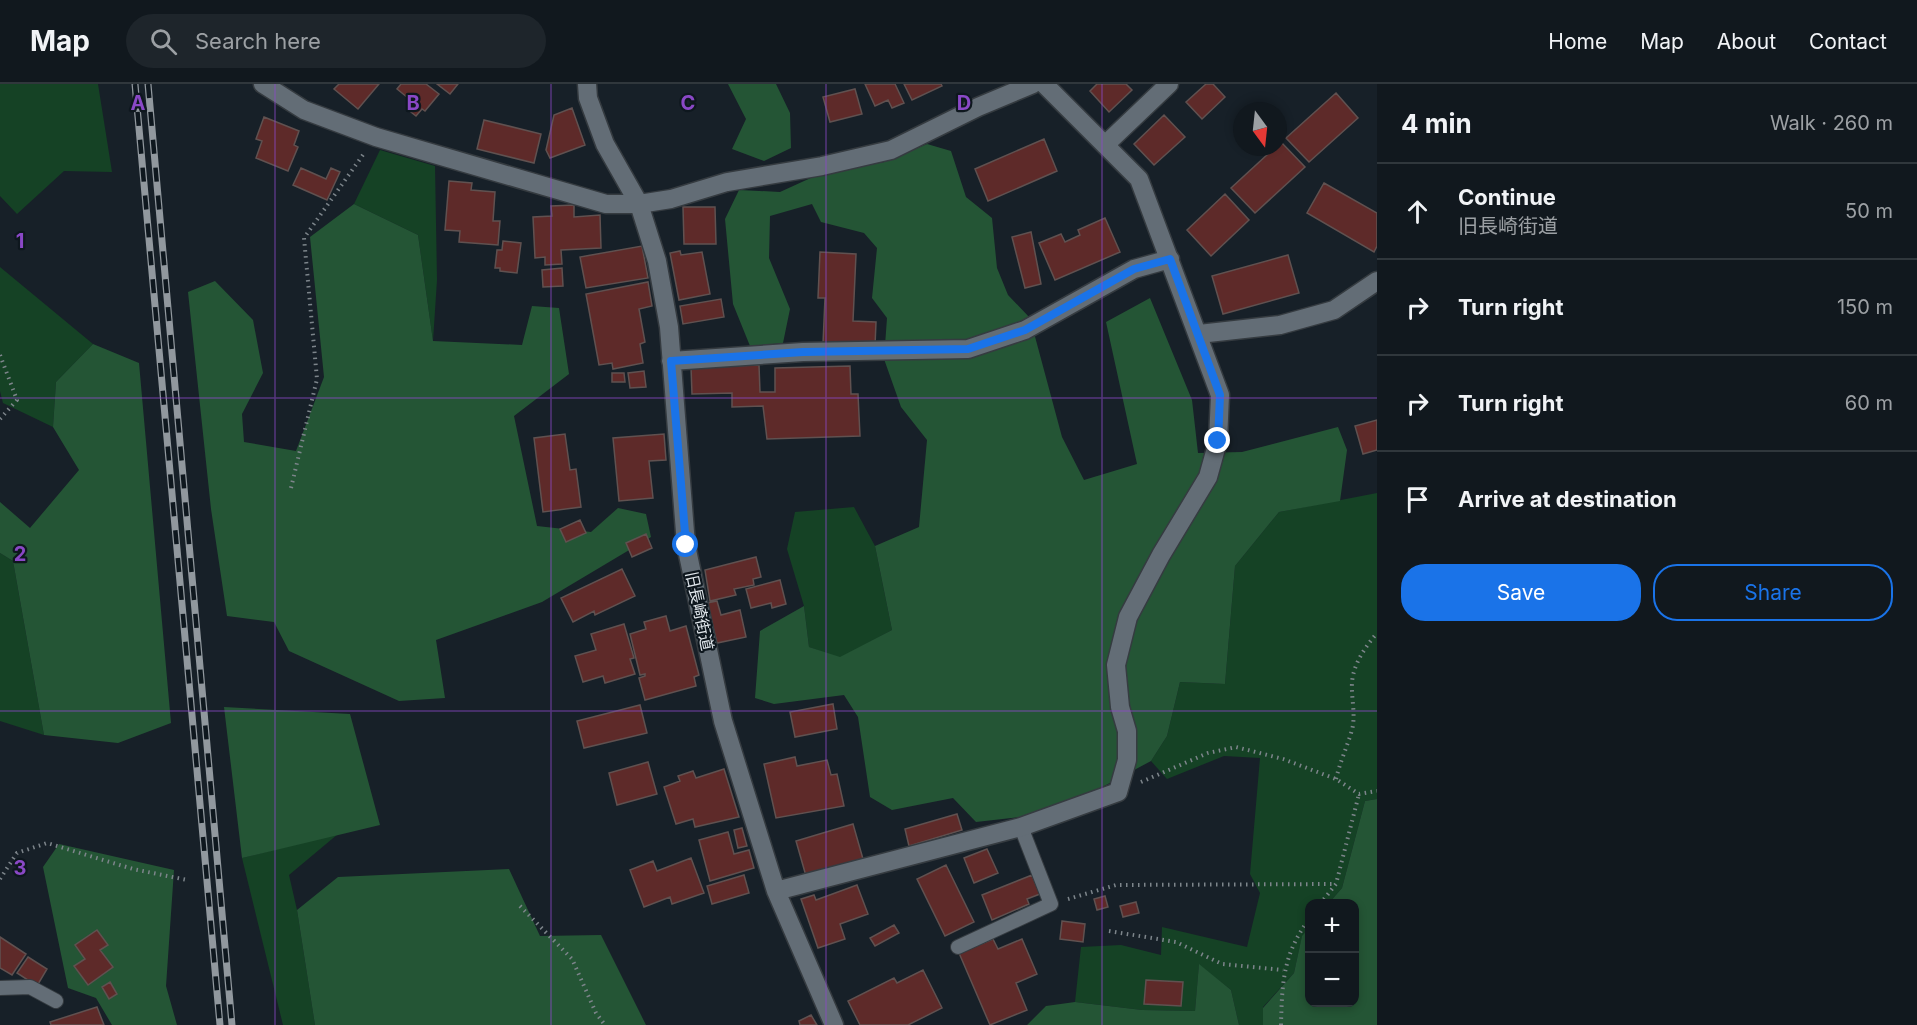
<!DOCTYPE html>
<meta charset="utf-8">
<style>
:root{--surface:#11181e;--page:#1e252b;--text:#f1f3f6;--muted:#9ca0a4;--line:#30373c;--accent:#1a73e8}
body{margin:0;font-family:Inter,"Noto Sans JP",sans-serif;background:var(--page);color:var(--text)}
.controls{position:absolute;right:18px;bottom:18px;display:grid;overflow:hidden;border-radius:12px;box-shadow:0 3px 9px #0003}
.controls button{width:54px;height:54px;display:grid;place-items:center;padding:0;border:0;border-bottom:2px solid var(--line);background:var(--surface);color:var(--text);font:30px sans-serif}
.compass{position:absolute;left:1233px;top:18px;width:54px;height:54px;border-radius:50%;background:var(--surface);box-shadow:0 3px 9px #0003;rotate:165deg}
.stop{position:absolute;width:18px;height:18px;margin:-14px;border:4px solid #1a73e8;border-radius:50%;background:#fff}
.stop.end{background:#1a73e8;border-color:#fff;box-shadow:0 2px 6px #0008}
.list{margin:0;padding:0;list-style:none}
h2{display:flex;justify-content:space-between;align-items:center;height:78px;margin:0;padding:0 24px;font-size:26px}
h2 small{font-size:20px;font-weight:400;color:var(--muted)}
.list li{display:grid;grid-template-columns:39px 1fr auto;gap:18px;align-items:center;box-sizing:border-box;height:96px;padding:0 24px;border-top:2px solid var(--line)}
.list b{display:block;font-size:22px;white-space:nowrap}
.list p{margin:0;font-size:20px;white-space:nowrap;color:var(--muted)}
.list em{font-size:20px;font-style:normal;color:var(--muted)}
.actions{display:flex;gap:12px;padding:18px 24px}
.actions a{flex:1;padding:14px 0;border:2px solid var(--accent);border-radius:24px;text-align:center;font-size:21px;color:var(--accent)}
.actions .main{background:var(--accent);color:#fff}
.icon{flex:none;width:33px;height:33px;fill:none;stroke:currentColor;stroke-width:2;stroke-linecap:round;stroke-linejoin:round}
.map{position:relative;flex:none;width:1377px;height:941px;overflow:hidden}
header{display:flex;align-items:center;gap:36px;box-sizing:border-box;height:84px;padding:0 30px;background:var(--surface);border-bottom:2px solid var(--line)}
header strong{font-size:28px}
nav{display:flex;gap:33px;margin-inline-start:auto;font-size:21px}
.search{width:420px;height:54px;background:var(--page);display:flex;align-items:center;gap:15px;box-sizing:border-box;padding:0 21px;border-radius:33px;color:var(--muted);font-size:22px}
main{display:flex}
aside{flex:1;background:var(--surface)}
.map>svg:first-child{display:block}
.green{fill:#154225}
.forest{fill:#245535}
.building{fill:#5e2a29;stroke:#605150;stroke-width:1.5}
.lines{fill:none;stroke-linecap:round;stroke-linejoin:round}
.service-casing{stroke:#353b40;stroke-width:16}
.minor-casing{stroke:#353b40;stroke-width:21}
.path{stroke:#7d858b;stroke-width:4;stroke-dasharray:1.5 4.5;stroke-linecap:butt}
.service{stroke:#636d76;stroke-width:14}
.minor{stroke:#636d76;stroke-width:18}
.rail-casing{stroke:#91989e;stroke-width:7}
.rail{stroke:#0e171e;stroke-width:4.5;stroke-dasharray:14;stroke-linecap:butt}
.route{stroke:#1a73e8;stroke-width:8}
.grid{fill:none;stroke:#8a48c6;stroke-width:1.5;stroke-opacity:0.55}
.labels{text-anchor:middle;dominant-baseline:central;stroke-width:4.5;stroke-linejoin:round;paint-order:stroke}
.street-label{font-size:16px;fill:#e1e7ec;stroke:#0e171e}
.grid-label{font-size:20px;text-anchor:middle;font-weight:bold;fill:#8a48c6;stroke:#0e171e;stroke-width:4.5;stroke-linejoin:round;paint-order:stroke}
</style>
<header>
<strong>Map</strong>
<div class="search"><svg class="icon" aria-label="search" viewBox="0 0 24 24"><circle cx="10" cy="10" r="6"/><path d="M15 15l6 6"/></svg>Search here</div>
<nav><a>Home</a><a>Map</a><a>About</a><a>Contact</a></nav>
</header>
<main>
<div class="map">
<svg width="1377" height="941" viewBox="0 0 1377 941">
<rect width="100%" height="100%" fill="#172028"/>
<path class="green" d="M0,0H98L112,88L64,87L17,130L0,112Z
M380,66L435,82L437,196L433,257L418,151L354,120Z
M0,183L93,260L56,298L53,343L3,319L0,307Z
M1377,409V715L1365,717L1342,804L1329,819L1310,820L1309,844L1302,853L1294,889L1263,923V941H1239L1231,906L1199,881L1195,927L1142,926L1075,918L1081,863L1121,861L1161,871L1162,843L1247,863L1260,809L1250,790L1260,674L1224,672L1167,695L1151,677L1167,652L1180,598L1225,600L1235,482L1279,428Z
M854,423L875,462L892,546L840,574L809,563L804,522L787,465L795,428Z
M0,469L13,477L44,651L0,637Z
M338,750L289,791L297,826L315,941H283L242,774Z"/>
<path class="forest" d="M728,0H776L790,29L791,64L764,77L732,65L746,35Z
M927,60L951,67L966,113L992,134L997,184L1008,211L1030,234L1062,353L1084,396L1137,380L1106,238L1150,214L1192,316L1198,369L1242,368L1338,343L1347,366L1340,417L1279,428L1235,482L1225,600L1180,598L1167,652L1151,677L1093,708L1020,733L976,738L953,714L892,726L870,713L858,633L844,611L774,620L755,614L760,547L804,522L809,563L840,573L892,546L875,462L919,443L927,356L901,323L884,275L887,234L872,214L877,164L864,149L821,138L812,120L770,132L769,174L790,225L783,259L750,262L733,220L725,135L739,106L780,108L815,92L884,78Z
M354,120L418,151L433,257L522,261L532,222L559,224L569,290L514,332L537,442L591,448L618,424L646,430L651,453L542,518L436,556L445,614L399,617L289,567L274,538L227,532L211,425L188,208L215,197L253,236L263,289L242,330L244,358L296,367L324,293L310,153Z
M93,260L139,279L171,639L118,659L44,651L13,477L0,469V418L30,444L79,386L53,343L56,298Z
M224,623L350,630L380,741L242,774Z
M1377,715V941H1263V924L1294,889L1302,852L1309,844L1310,918H1354V820L1329,819L1342,804L1365,717Z
M59,760L174,786L166,902L177,941H112L96,914L68,904L43,783Z
M509,785L540,852L601,851L646,941H315L297,826L338,793Z
M1199,880L1231,906L1239,941H1027L1046,922L1075,918L1142,926L1195,927Z"/>
<path class="building" d="M339,0H379L358,25L334,5Z
M401,0H426L439,10L425,27L422,25L416,32L407,25L413,18L397,5Z
M437,0H458L450,10Z
M865,0H895L904,19L892,24L888,16L875,22Z
M904,0H941L942,2L912,16Z
M1097,0H1126L1132,6L1109,28L1090,7Z
M1206,0H1213L1225,13L1202,35L1186,18Z
M855,5L862,30L830,38L823,13Z
M1336,9L1358,34L1309,78L1286,54Z
M572,24L585,61L550,74L546,66L554,31Z
M1164,31L1185,53L1154,81L1134,60Z
M264,33L299,47L294,61L298,63L288,87L256,74L262,57L256,55Z
M484,36L541,50L534,79L477,65Z
M1044,55L1057,87L988,117L975,85Z
M1281,58L1305,83L1255,129L1231,104Z
M301,84L326,95L331,84L340,88L327,116L293,101Z
M449,97L472,99L471,106L495,108L493,137H500L498,161L459,158L460,147L445,146Z
M1324,99L1377,129V162L1374,168L1307,129Z
M1225,110L1249,136L1211,172L1187,146Z
M574,121V133L600,131L601,164L561,166L562,180L545,181V173L535,174L533,133L552,132L551,122Z
M683,123H715L716,160H684Z
M1105,134L1120,168L1055,196L1039,159L1061,150L1065,158L1080,151L1078,146Z
M1031,148L1041,200L1025,204L1012,153Z
M503,157L521,159L517,189L500,187V184H495L497,166H502Z
M642,162L648,194L586,204L580,173Z
M680,167L681,171L702,168L710,210L679,216L670,169Z
M820,168L856,170L853,237L876,238L875,262L823,260L825,214H818Z
M1288,171L1299,209L1223,230L1212,192Z
M562,184L563,202L543,203L542,186Z
M648,198L652,222L639,225L645,258L640,260L643,279L613,285L612,279L599,281L586,210Z
M721,215L724,233L683,240L680,222Z
M759,281L760,308H775V284L850,282L851,310H858L860,352L767,355L763,322L732,323V309L692,310L691,283Z
M644,287L646,303L630,304L628,289Z
M612,289H624L625,298H612Z
M1377,336V366L1363,370L1355,342Z
M565,350L570,386L576,385L581,423L543,428L534,354Z
M664,350L666,376L649,377L653,414L619,417L613,354Z
M580,436L586,449L566,458L560,445Z
M646,450L652,464L632,473L626,459Z
M756,473L761,493L753,495L754,501L734,505L736,511L710,517L705,486Z
M622,485L635,512L595,531L594,527L573,538L561,514Z
M780,496L786,520L772,524L771,519L751,524L746,505Z
M717,517L721,531L740,526L746,553L717,559L707,519Z
M666,532L670,547L686,542L699,591L694,593L696,602L645,616L639,594L645,592V590L640,591L630,550L646,545L644,538Z
M624,540L634,574L630,575L635,590L605,599L603,592L583,598L575,572L596,566L591,550Z
M833,620L837,645L795,653L790,628Z
M640,621L647,649L584,664L577,637Z
M795,673L797,682L827,676L831,691L837,690L844,722L776,734L764,680Z
M648,678L657,710L617,721L609,689Z
M724,685L739,733L695,743L693,735L676,740L664,703L680,697L678,692L693,687L696,694Z
M957,730L962,746L909,762L905,745Z
M853,740L863,775L806,792L796,757Z
M742,744L747,762L738,764L734,746Z
M728,748L734,770L749,766L754,784L710,797L699,756Z
M987,765L998,789L974,799L964,774Z
M691,774L704,809L672,820L670,813L644,823L630,786L653,777L657,787Z
M946,781L974,838L945,852L917,795Z
M744,791L749,809L712,820L707,802Z
M1032,791L1040,810L1027,815L1029,820L992,836L982,811Z
M857,801L868,830L840,840L845,855L818,864L801,815L814,811L816,816Z
M1105,812L1108,823L1097,826L1094,815Z
M1136,818L1139,829L1123,833L1120,822Z
M1062,837L1085,840L1083,858L1060,855Z
M894,841L899,849L875,862L870,854Z
M97,846L108,861L100,866L113,883L88,901L74,882L85,875L75,861Z
M0,853L26,870L12,891L0,884Z
M993,855L998,865L1022,855L1037,890L1016,899L1027,926L990,941L959,869Z
M28,873L47,885L37,902L17,889Z
M923,886L942,924L908,941H860L848,917L894,894L897,899Z
M1146,896L1183,898L1181,922L1144,920Z
M110,898L117,910L109,915L102,903Z
M97,923L104,941H51L50,938Z
M811,931L817,941H800L799,937Z"/>
<g class="lines">
<g class="service-casing">
<path id="service" d="M958,863L1051,820L1021,743
M0,904L30,903L56,917"/>
</g>
<g class="minor-casing">
<path id="minor" d="M263,0L304,26L376,53L606,120H639L671,115L727,98L822,82L891,66L978,23L1033,0
M587,0L588,14L605,60L639,120L657,177L669,243L686,461L723,637L776,807L834,941
M1105,61L1169,0
M1199,250L1280,241L1334,226L1377,197
M671,277L803,268L968,265L1025,246L1134,185L1170,175
M776,807L1021,743L1118,708L1127,676V647L1120,623L1116,581L1128,533L1161,471L1208,393L1218,357L1220,311L1139,95L1044,0"/>
</g>
<path class="path" d="M0,271L17,316L0,335
M291,404L317,295L304,154L365,68
M1336,695C1340,678 1347,663 1352,646C1356,630 1351,614 1352,599C1353,580 1366,562 1377,549
M1141,698L1208,669L1236,663L1283,675L1336,695L1359,710L1377,707
M0,795L17,769L47,759L133,785L187,796
M1068,815L1116,801L1336,800
M1320,820L1336,800L1359,710
M520,822L572,875L596,929L605,941
M1109,847L1176,858L1222,880L1283,886
M1281,941C1282,899 1283,869 1310,834"/>
<use href="#service" class="service"/>
<use href="#minor" class="minor"/>
<g class="rail-casing">
<path id="rail" d="M135,0L220,941
M148,0L232,941"/>
</g>
<use href="#rail" class="rail"/>
</g>
<g class="lines">
<path class="route" d="M686,461L671,277L803,268L968,265L1025,246L1134,185L1170,175L1220,311L1218,357"/>
</g>
<path class="grid" d="M275,0V941M551,0V941M826,0V941M1102,0V941M0,314H1377M0,627H1377"/>
<g class="labels">
<g class="street-label">
<text transform="translate(700 527) rotate(78)">旧長崎街道</text>
</g>
</g>
<g class="grid-label">
<text x="138" y="26">A</text>
<text x="413" y="26">B</text>
<text x="688" y="26">C</text>
<text x="964" y="26">D</text>
<text x="20" y="164">1</text>
<text x="20" y="477">2</text>
<text x="20" y="791">3</text>
</g>
</svg>
<div class="controls">
<button>+</button>
<button>−</button>
</div>
<svg class="compass" viewBox="-18 -18 36 36"><path d="M0-13l5 13h-10z" fill="#e53935"/><path d="M0 13l5-13h-10z" fill="#9ca0a4"/></svg>
<div class="stop" style="left:686px;top:461px"></div>
<div class="stop end" style="left:1218px;top:357px"></div>
</div>
<aside>
<h2>4 min<small>Walk · 260 m</small></h2>
<ul class="list">
<li><svg class="icon" aria-label="ahead" viewBox="0 0 24 24"><path d="M12 20V5M6 11l6-6 6 6"/></svg><div><b>Continue</b><p>旧長崎街道</p></div><em>50 m</em></li>
<li><svg class="icon" aria-label="right" viewBox="0 0 24 24"><path d="M7 20v-9h11M14 6l5 5-5 5"/></svg><div><b>Turn right</b></div><em>150 m</em></li>
<li><svg class="icon" aria-label="right" viewBox="0 0 24 24"><path d="M7 20v-9h11M14 6l5 5-5 5"/></svg><div><b>Turn right</b></div><em>60 m</em></li>
<li><svg class="icon" aria-label="arrive" viewBox="0 0 24 24"><path d="M6 21V4h12l-3 4 3 4H6"/></svg><div><b>Arrive at destination</b></div></li>
</ul>
<div class="actions"><a class="main">Save</a><a>Share</a></div>
</aside>
</main>
